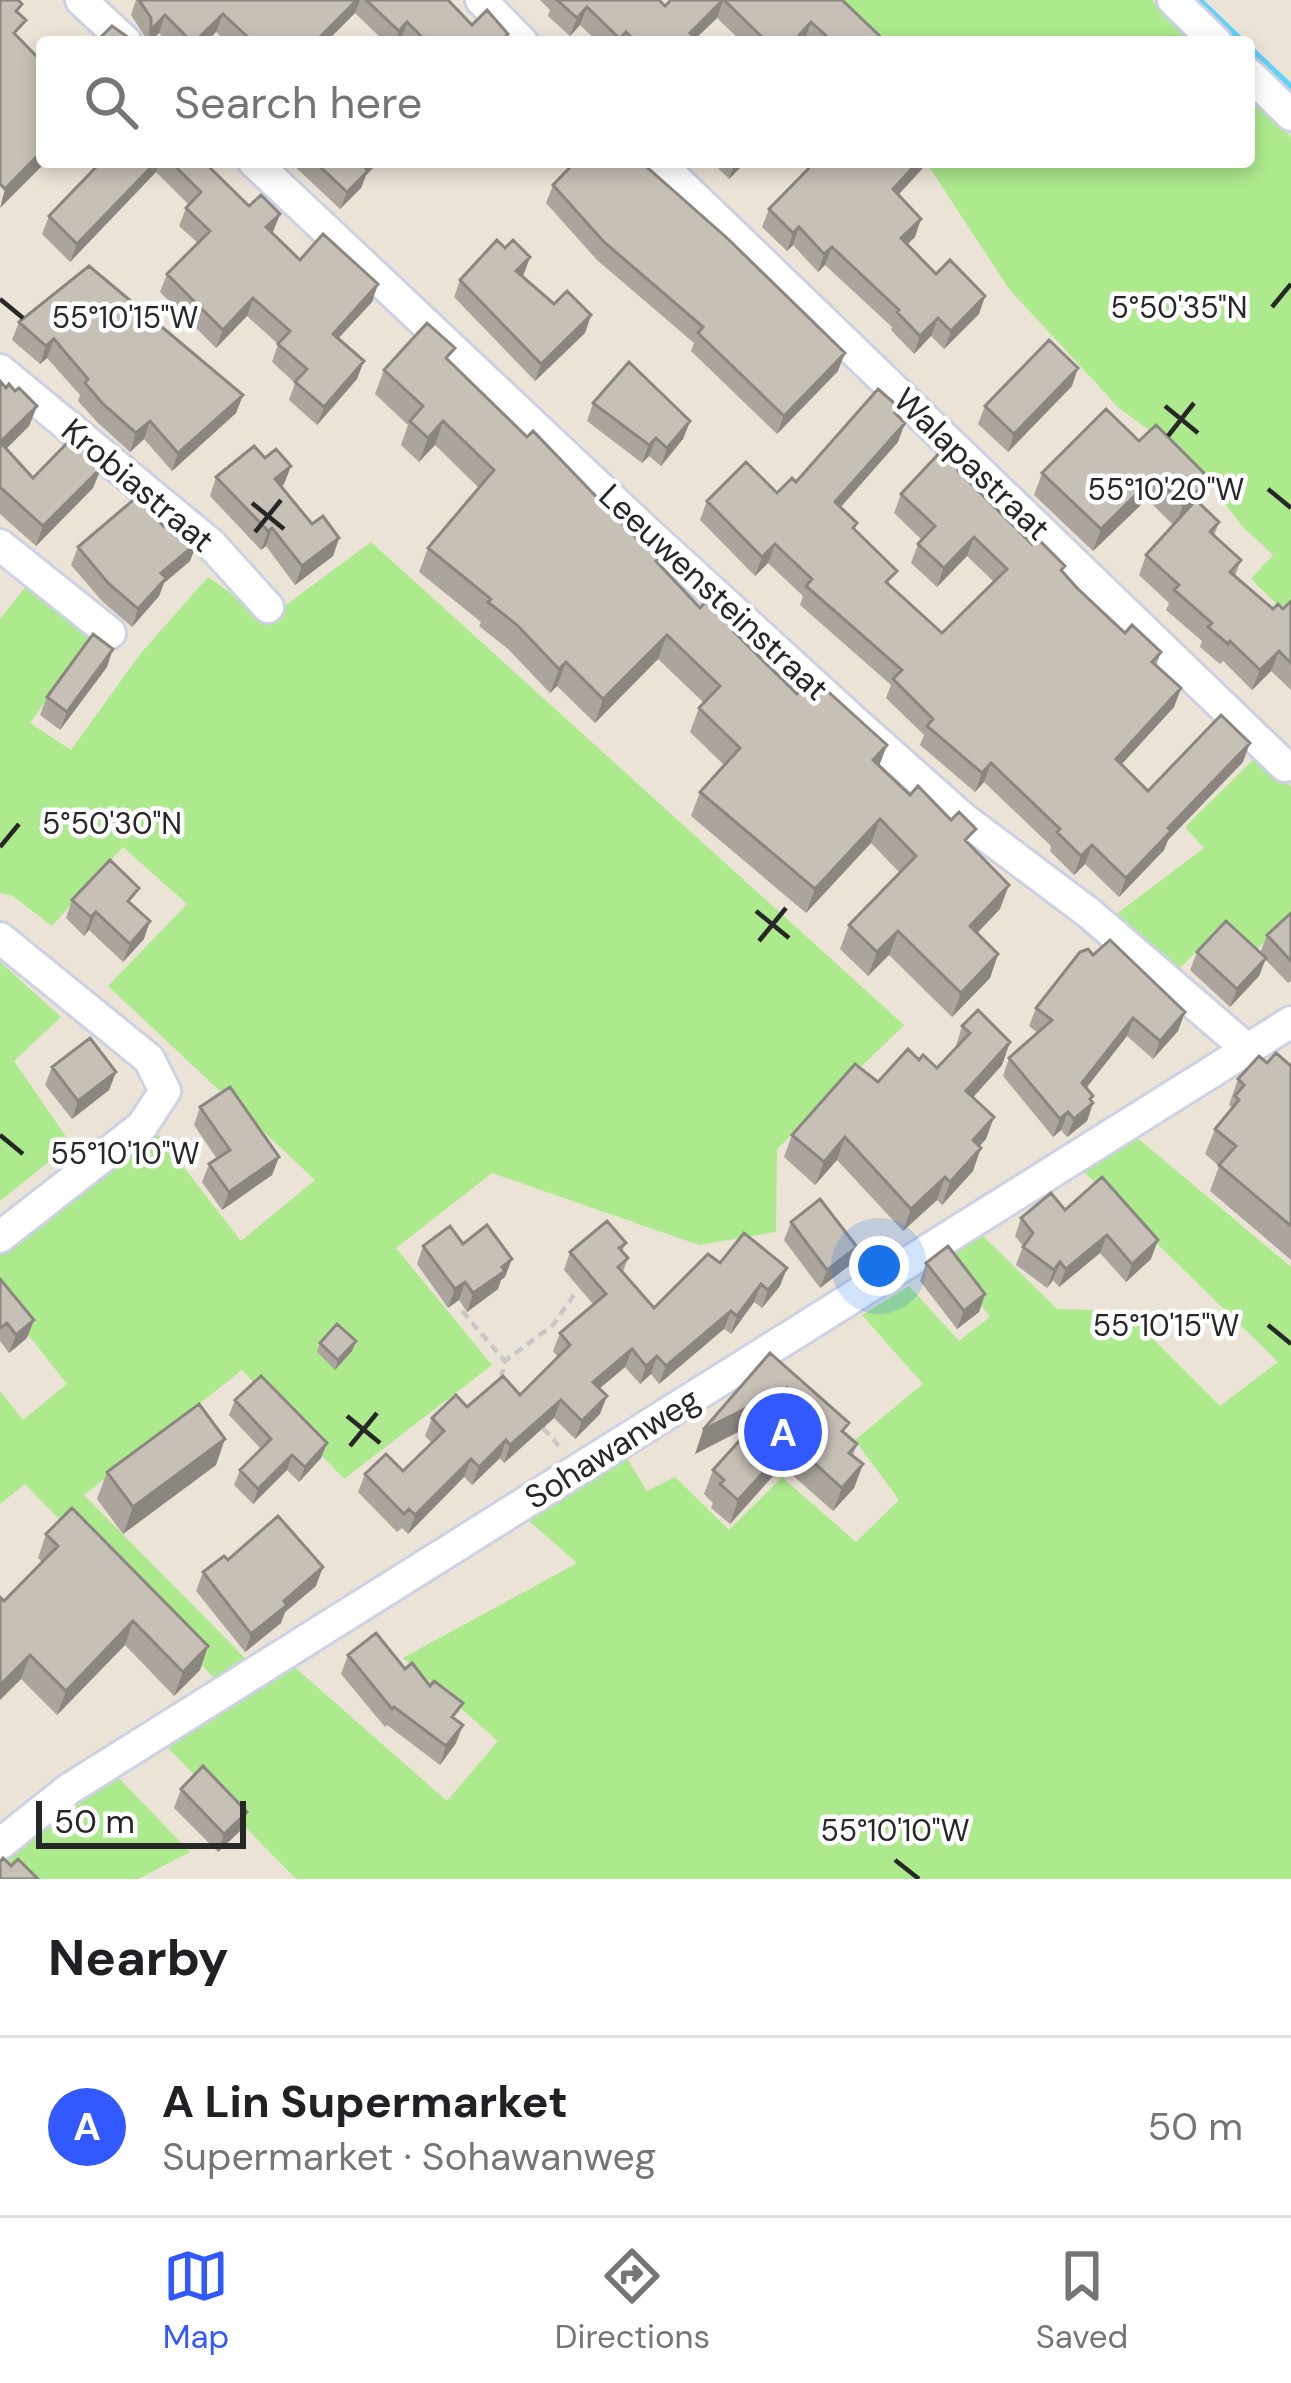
<!DOCTYPE html>
<meta charset="utf-8">
<style>
:root{--surface:#fff;--page:#f2f2f2;--text:#202124;--muted:#757577;--line:#e0e0e0;--accent:#3159ff}
body{margin:0;font-family:"DM Sans",sans-serif;background:var(--page);color:var(--text)}
.scale{position:absolute;left:36px;bottom:30px;width:210px;box-sizing:border-box;padding-left:12px;border:6px solid #272727;border-top:0;font-size:33px;line-height:42px;white-space:nowrap;color:#272727;-webkit-text-stroke:9px #fff;paint-order:stroke}
.you{position:absolute;left:879px;top:1266px;width:42px;height:42px;margin:-30px;border:9px solid #fff;border-radius:50%;background:#1a73e8;box-shadow:0 0 0 18px #1a73e833}
.badge{display:grid;place-items:center;width:78px;height:78px;border-radius:50%;background:var(--accent);color:#fff;font-size:39px;font-weight:700}
.pin{position:absolute;translate:-50% -50%;border:6px solid #fff;box-shadow:0 3px 12px #0006}
.list{margin:0;padding:0;list-style:none}
h2{display:flex;justify-content:space-between;align-items:center;height:156px;margin:0;padding:0 48px;font-size:51px}
h2 small{font-size:39px;font-weight:400;color:var(--muted)}
.list li{display:grid;grid-template-columns:78px 1fr auto;gap:36px;align-items:center;box-sizing:border-box;height:180px;padding:0 48px;border-top:3px solid var(--line)}
.list b{display:block;font-size:45px;white-space:nowrap}
.list p{margin:0;font-size:39px;white-space:nowrap;color:var(--muted)}
.list em{font-size:39px;font-style:normal;color:var(--muted)}
.icon{flex:none;width:66px;height:66px;fill:none;stroke:currentColor;stroke-width:2;stroke-linecap:round;stroke-linejoin:round}
.map{position:relative;flex:none;width:1291px;height:1879px;overflow:hidden}
.search{position:absolute;background:var(--surface);box-shadow:0 6px 18px #0003;left:36px;right:36px;top:36px;height:132px;display:flex;align-items:center;gap:30px;box-sizing:border-box;padding:0 42px;border-radius:12px;color:var(--muted);font-size:45px}
.sheet{height:336px;background:var(--surface)}
nav{display:flex;justify-content:space-around;align-items:center;box-sizing:border-box;height:168px;border-top:3px solid var(--line);background:var(--surface);font-size:33px;color:var(--muted)}
nav a{display:grid;justify-items:center;gap:6px}
nav .on{color:var(--accent)}
.map>svg:first-child{display:block}
.green{fill:#ade98d}
.lines{fill:none;stroke-linecap:round;stroke-linejoin:round}
.stream{stroke:#5dd2fa;stroke-width:9}
.minor-casing{stroke:#ccd1e3;stroke-width:36}
.path{stroke:#c7c7c7;stroke-width:4.5;stroke-dasharray:9 6;stroke-linecap:butt}
.minor{stroke:#fff;stroke-width:30}
.wall{fill:#aba59d}
.shaded-wall{fill:#8b8680}
.building{fill:#c7c0b7;stroke:#8b8680;stroke-width:3}
.ticks{fill:none;stroke:#272727;stroke-width:4.5}
.labels{text-anchor:middle;dominant-baseline:central;stroke-width:9;stroke-linejoin:round;paint-order:stroke}
.street-label{font-size:33px;fill:#272727;stroke:#fff}
.ticks-label{font-size:30px;text-anchor:middle;fill:#272727;stroke:#fff;stroke-width:9;stroke-linejoin:round;paint-order:stroke}
</style>
<div class="map">
<svg width="1291" height="1879" viewBox="0 0 1291 1879">
<rect width="100%" height="100%" fill="#ece3d7"/>
<path class="green" d="M831,0H1152L1194,42H875Z
M1249,96L1291,137V606L1285,612L1251,579L1273,555L1243,527L1195,465L1118,407L1009,289L926,162H1249Z
M371,542L904,1025L777,1149L776,1232L699,1245L492,1173L396,1248L492,1365L344,1479L242,1370L84,1495L249,1662L219,1683L25,1484L0,1504V1391L23,1420L67,1384L0,1299V1251L154,1129L241,1241L315,1180L108,986L187,904L123,847L52,926L13,896L0,893V619L31,580L95,633L30,723L71,750L141,653L208,577L267,619Z
M1257,756L1291,787V916L1248,958L1218,930L1177,971L1114,916L1204,848L1185,827Z
M0,962L61,1017L14,1061L71,1144L0,1201Z
M1135,1136L1291,1267V1879H296L166,1746L291,1664L447,1801L498,1741L403,1658L577,1563L526,1518L626,1457L647,1491L675,1477L729,1530L782,1477L856,1542L899,1500L855,1440L923,1384L862,1315L909,1286L959,1341L990,1317L943,1255L980,1233L1057,1309L1125,1311L1220,1406L1278,1362L1082,1170Z
M116,1775L190,1852L138,1879H25L1,1857L64,1806Z"/>
<g class="lines">
<path class="stream" d="M1197,0L1241,42
M1249,49L1291,89"/>
<g class="minor-casing">
<path id="minor" d="M81,0L126,42
M481,0L522,42
M1173,0L1216,42
M1249,74L1291,115
M254,162L647,532L856,723L964,819L1089,913L1247,1049
M658,162L1285,766
M0,370L211,544L268,607
M0,545L110,633
M0,938L149,1059L165,1091L142,1126L0,1237
M0,1844L69,1789L1291,1022"/>
</g>
<path class="path" d="M462,1311L505,1361
M501,1378L505,1361L553,1325L574,1295
M543,1428L559,1446"/>
<use href="#minor" class="minor"/>
</g>
<path class="wall" d="M136,0H448L472,25L507,42H403L401,40L399,42H385L355,13L326,42H227L216,32L206,42H168L159,33L150,42H144V35L131,15Z
M540,0H659L665,6L671,0H842L886,42H807L805,40L803,42H742L717,18L695,39L699,42H598L580,25L570,36L548,16L550,10Z
M101,162H204L249,206L280,214L272,233L300,260L378,284L372,302L339,338L357,379L317,425L289,400L295,383L272,362L278,344L247,316L216,348L160,292L167,274L198,243L179,226L186,208L189,205L156,172L70,262L42,234L49,216Z
M290,162H375L374,167L366,175L361,188L340,209Z
M712,162H746L729,179Z
M815,162H924L922,169L898,195L915,237L907,245L936,274L985,296L979,314L944,349L931,336L914,354L891,330L892,327L825,265L818,272L793,245L787,251L762,227L769,209Z
M553,185L838,371L777,434L691,351L694,343L597,260L546,203Z
M505,248L530,257L522,276L554,304L591,315L585,333L535,381L454,297L460,280Z
M19,322L243,395L236,413L172,471L144,439L130,452L97,422L78,401L80,395L47,358L40,364L12,340Z
M450,362L659,565L700,608L737,635L797,694L910,795L970,845L1000,909L977,933L998,954L990,978L952,1017L889,955L868,976L840,949L849,925L900,873L871,843L806,913L691,816L700,792L724,765L690,732L699,708L704,703L658,659L595,723L557,686L550,693L508,649L479,626L481,622L419,572L428,548L479,488L435,445L419,462L401,445L408,425L375,394L384,370Z
M0,381L6,388L15,391L37,406L29,426L6,449L33,478L101,468L93,488L36,546L0,514Z
M1072,386L1008,452L978,424L985,406Z
M593,403L690,421L683,439L661,466L649,456L642,463L587,421Z
M900,408L897,415L898,442L841,507L891,587L942,633L994,582L967,556L937,587L911,563L918,544L922,540L894,513L901,494L962,466L960,472L1125,633L1161,652L1156,666L1181,688L1174,707L1121,765L1148,791L1243,762L1168,840L1164,850L1119,897L1085,864L1074,875L1050,851L1051,846L984,782L975,792L920,745L924,735L886,698L891,685L800,605L803,596L768,563L755,576L700,520L707,501L777,493Z
M1106,409L1202,501L1200,503L1219,522L1214,536L1241,560L1235,576L1273,609H1283L1291,601V690L1271,671L1252,690L1223,661L1220,664L1200,647L1202,641L1166,610L1169,603L1139,575L1146,555L1173,525L1147,499L1093,551L1034,495L1042,473Z
M265,458L291,466L284,484L281,487L312,524L339,538L333,556L295,585L266,546L261,550L210,496L216,477Z
M78,547L190,561L164,583L159,596L132,627L102,601L71,565Z
M107,667L60,730L40,715L47,697Z
M72,900L133,905L144,939L123,962L89,930L84,936L66,918Z
M1291,913V981L1288,983L1265,959L1259,976L1230,1007L1190,970L1197,952L1260,953L1267,935Z
M1093,955L1185,1012L1178,1031L1153,1059L1127,1036L1086,1088L1093,1096L1091,1100L1093,1103L1087,1121L1067,1137L1061,1130L1053,1137L1003,1076L1009,1058L1038,1033L1029,1026L1036,1008Z
M962,1026L1010,1042L1002,1065L973,1097L986,1139L979,1146L973,1171L942,1205L937,1200L903,1231L837,1160L815,1185L784,1157L792,1135L878,1082L919,1060L937,1068L955,1049Z
M1267,1063L1291,1066V1260L1210,1191L1219,1166L1205,1154L1215,1129L1229,1113L1231,1106L1229,1105L1238,1079Z
M52,1067L116,1072L109,1090L72,1119L45,1085Z
M200,1107L279,1157L272,1175L222,1210L202,1182L209,1164L217,1159L194,1125Z
M1065,1210L1151,1259L1126,1282L1100,1253L1059,1287L1053,1280L1047,1288L1016,1265L1023,1246L1015,1236L1021,1218Z
M791,1222L850,1265L820,1288L784,1240Z
M626,1243L622,1252L628,1258L623,1272L654,1308L720,1263L780,1286L762,1308L754,1302L731,1334L724,1329L659,1384L651,1374L640,1384L625,1367L600,1388V1414L575,1439L554,1418L504,1463L500,1458L472,1485L464,1477L408,1534L402,1528L397,1532L358,1492L365,1474L403,1471L432,1443L425,1436L432,1418L520,1395L558,1357L553,1351L560,1333L593,1304L564,1270L570,1252Z
M463,1244L505,1277L501,1280L498,1289L467,1312L459,1300L448,1308L417,1264L423,1246Z
M926,1263L985,1294L979,1312L957,1329L920,1281Z
M0,1279L27,1338L9,1353L0,1341Z
M320,1343L352,1351L335,1370L317,1352Z
M770,1353L857,1444L853,1455L863,1464L854,1488L833,1511L782,1466L730,1524L711,1508L713,1503L704,1494L713,1470L755,1423L695,1454Z
M235,1400L327,1443L321,1458L299,1482L287,1470L253,1504L234,1485L240,1470L261,1449L229,1415Z
M216,1465L123,1534L97,1499L107,1472Z
M46,1534L208,1646L200,1670L174,1696L125,1645L57,1715L21,1679L0,1700V1597L4,1601L42,1562L38,1558Z
M228,1560L316,1586L285,1612L281,1623L245,1652L196,1591L203,1572Z
M348,1655L405,1669L457,1720L456,1743L440,1765L387,1725L385,1727L341,1674Z
M181,1789L241,1830L218,1852L174,1808Z"/>
<path class="shaded-wall" d="M357,0H360L355,13L326,42H315Z
M723,0L717,18L692,42L690,33Z
M587,7L580,25L570,36L577,18Z
M223,14L216,32L206,42H194Z
M165,15L159,33L150,42H147L151,30Z
M407,22L401,40L395,42L399,31Z
M811,22L805,40L803,42H793Z
M42,151V162H46L0,208L5,189Z
M156,162H160L156,172L70,262L77,244Z
M368,162H375L374,167L366,175L361,188L340,209L347,192Z
M735,162H746L729,179Z
M918,162H924L922,169L887,207L893,189Z
M280,214L273,232L260,245L266,227Z
M921,219L915,237L894,256L901,238Z
M799,227L793,245L787,251L793,233Z
M832,247L825,265L818,272L824,254Z
M530,257L524,274L510,289L516,271Z
M378,284L372,302L326,351L333,334Z
M985,296L979,314L944,349L951,331Z
M253,298L247,316L216,348L223,330Z
M591,315L585,333L535,381L541,364Z
M938,318L931,336L914,354L920,336Z
M54,339L47,358L40,364L46,346Z
M845,353L838,371L777,434L784,416Z
M364,361L357,379L317,425L324,407Z
M1078,368L1072,386L1008,452L1014,434Z
M243,395L236,413L172,471L178,453Z
M37,406L29,426L0,455V442Z
M150,421L144,439L130,452L136,433Z
M443,421L435,445L419,462L428,438Z
M690,421L683,439L661,466L667,448Z
M905,423L898,442L828,521L835,502Z
M656,438L649,456L642,463L649,445Z
M291,466L284,484L268,497L275,479Z
M101,468L93,488L36,546L43,526Z
M1155,476L1147,499L1093,551L1101,529Z
M1210,479L1202,501L1175,527L1183,505Z
M272,528L266,546L261,550L268,531Z
M974,537L967,556L937,587L944,568Z
M339,538L333,556L295,585L302,566Z
M197,543L190,561L164,583L159,596L132,627L138,609L161,573Z
M775,544L768,563L755,576L762,557Z
M667,635L658,659L595,723L603,699Z
M113,649L107,667L60,730L67,712Z
M1279,651L1271,671L1252,690L1260,670Z
M566,662L557,686L550,693L559,669Z
M1181,688L1174,707L1109,778L1116,759Z
M1250,743L1243,762L1168,840L1164,850L1119,897L1126,878L1168,828Z
M887,745L878,769L873,760Z
M991,763L984,782L975,792L982,773Z
M880,819L871,843L806,913L815,889Z
M1092,845L1085,864L1074,875L1081,856Z
M1009,885L1000,909L961,950L970,926Z
M96,912L89,930L84,936L91,917Z
M150,921L144,939L123,962L130,944Z
M898,931L889,955L868,976L877,952Z
M998,954L990,978L952,1017L961,993Z
M1266,958L1259,976L1230,1007L1237,989Z
M1185,1012L1178,1031L1153,1059L1160,1041Z
M1133,1018L1127,1036L1076,1101L1082,1083Z
M1010,1042L1002,1065L958,1114L966,1091Z
M116,1072L109,1090L72,1119L78,1101Z
M1093,1096L1089,1106L1093,1103L1087,1121L1067,1137L1074,1119Z
M1068,1112L1061,1130L1053,1137L1060,1119Z
M994,1117L986,1139L964,1163L973,1140Z
M845,1137L837,1160L815,1185L824,1162Z
M981,1148L973,1171L942,1205L950,1182Z
M279,1157L272,1175L222,1210L229,1192Z
M945,1177L937,1200L903,1231L911,1209Z
M1107,1235L1100,1253L1059,1287L1066,1269Z
M1158,1240L1151,1259L1126,1282L1132,1264Z
M857,1247L850,1265L820,1288L827,1270Z
M512,1259L505,1277L501,1280L498,1289L467,1312L473,1293Z
M1060,1262L1053,1280L1047,1288L1054,1270Z
M787,1268L780,1286L762,1308L768,1290Z
M465,1282L459,1300L448,1308L455,1289Z
M761,1284L754,1302L731,1334L737,1316Z
M985,1294L979,1312L957,1329L964,1311Z
M731,1311L724,1329L659,1384L666,1366Z
M34,1320L27,1338L9,1353L16,1335Z
M356,1341L352,1351L335,1370L338,1360Z
M632,1349L625,1367L586,1400L593,1382Z
M657,1356L651,1374L640,1384L646,1366Z
M788,1387L779,1411L695,1454L703,1430Z
M607,1396L600,1414L575,1439L582,1421Z
M561,1400L554,1418L504,1463L510,1445Z
M225,1439L216,1465L123,1534L133,1507Z
M506,1440L500,1458L472,1485L479,1467Z
M791,1442L782,1466L730,1524L738,1500Z
M327,1443L321,1458L299,1482L305,1467Z
M292,1455L287,1470L253,1504L258,1489Z
M471,1459L464,1477L408,1534L415,1515Z
M863,1464L854,1488L833,1511L842,1488Z
M323,1567L316,1586L285,1612L281,1623L245,1652L251,1634L284,1601Z
M133,1621L125,1645L57,1715L66,1691Z
M208,1646L200,1670L174,1696L183,1672Z
M30,1655L21,1679L0,1700V1685Z
M463,1725L456,1743L440,1765L446,1746Z
M247,1812L241,1830L218,1852L224,1834Z"/>
<path class="building" d="M0,0H18L22,4L16,11L26,20L14,33L42,62V151L5,189L0,184Z
M139,0H357L315,42H253L223,14L194,42H192L165,15L151,30V18Z
M366,0H448L472,25L487,10L508,34L503,39L507,42H427L407,22L399,31Z
M557,0H659L665,6L671,0H723L690,33L699,42H636L626,32L620,39L587,7L577,18Z
M724,0H842L886,42H833L811,22L793,42H761L764,39Z
M112,26L129,38H140L136,42H96Z
M101,162H156L77,244L49,216Z
M171,162H204L249,206L261,195L280,214L266,227L300,260L323,234L378,284L333,334L364,361L324,407L295,382L307,369L278,344L290,331L253,298L223,330L167,274L210,231L186,208L201,192Z
M315,162H368L364,166L368,171L347,192Z
M575,162H641L727,238L845,353L784,416L698,333L703,327L604,242L553,185Z
M815,162H918L893,189L921,219L901,238L936,274L950,260L985,296L951,331L938,318L920,336L897,312L899,310L832,247L824,254L799,227L793,233L769,209Z
M497,240L505,248L513,240L530,257L516,271L554,304L567,291L591,315L541,364L460,280Z
M89,266L243,395L178,453L150,421L136,433L103,404L85,383L88,379L54,339L46,346L19,322Z
M427,323L455,348L446,358L527,437L533,431L639,541L645,535L663,555L656,561L700,608L711,596L741,624L734,632L797,694L813,678L887,745L873,760L910,795L918,786L951,820L959,812L976,829L965,840L1009,885L970,926L998,954L961,993L898,931L877,952L849,925L916,856L880,819L815,889L700,792L740,748L699,708L720,686L667,635L603,699L566,662L559,669L517,625L488,602L491,599L428,548L494,470L443,421L428,438L410,421L423,406L384,370Z
M1049,340L1078,368L1014,434L985,406Z
M629,362L690,421L667,448L656,438L649,445L593,403Z
M0,381L6,388L9,384L15,391L19,388L37,406L0,442L33,478L71,439L101,468L43,526L0,487Z
M878,389L900,408L895,413L905,423L835,502L857,523L853,528L897,571L886,582L942,633L1007,569L974,537L944,568L918,544L935,526L901,494L943,449L962,466L958,471L1032,544L1037,538L1065,566L1061,570L1077,588L1125,633L1132,625L1161,652L1152,662L1181,688L1116,759L1148,791L1221,715L1250,743L1168,828L1171,831L1126,878L1092,845L1081,856L1057,832L1060,829L991,763L982,773L927,726L933,719L893,679L902,670L806,586L812,579L775,544L762,557L707,501L746,462L777,493L792,478L796,482Z
M1106,409L1139,441L1156,425L1210,479L1183,505L1155,476L1101,529L1042,473Z
M254,446L265,458L276,449L291,466L275,479L312,524L323,516L339,538L302,566L272,528L268,531L216,477Z
M138,496L164,527L176,517L197,543L161,573L166,578L138,609L108,583L78,547Z
M1196,500L1219,522L1210,532L1241,560L1230,572L1273,609L1278,604L1283,609L1291,601V663L1279,651L1260,670L1230,641L1228,644L1208,627L1212,623L1174,590L1179,585L1146,555Z
M93,634L113,649L67,712L47,697Z
M110,860L139,888L128,901L150,921L130,944L96,912L91,917L72,900Z
M1291,913V961L1267,935Z
M1226,921L1266,958L1237,989L1197,952Z
M1110,940L1185,1012L1160,1041L1133,1018L1082,1083L1093,1096L1090,1099L1093,1103L1074,1119L1068,1112L1060,1119L1009,1058L1052,1020L1036,1008L1080,952L1088,949L1093,955Z
M978,1010L1010,1042L966,1091L994,1117L973,1140L981,1148L950,1182L945,1177L911,1209L845,1137L824,1162L792,1135L855,1064L878,1082L908,1049L919,1060L923,1055L937,1068L970,1033L962,1026Z
M90,1038L116,1072L78,1101L52,1067Z
M1276,1053L1291,1066V1226L1219,1165L1236,1146L1215,1129L1239,1100L1235,1096L1244,1085L1238,1079L1259,1056L1267,1063Z
M230,1087L279,1157L229,1192L209,1164L230,1150L200,1107Z
M1102,1177L1158,1240L1132,1264L1107,1235L1066,1269L1060,1262L1054,1270L1023,1247L1033,1233L1021,1218L1051,1193L1065,1210Z
M820,1199L857,1247L827,1270L791,1222Z
M607,1221L626,1243L619,1248L628,1258L618,1267L654,1308L708,1254L720,1263L744,1233L787,1268L768,1290L761,1284L737,1316L731,1311L666,1366L657,1356L646,1366L632,1349L593,1382L607,1396L582,1421L561,1400L510,1445L506,1440L479,1467L471,1459L415,1515L409,1509L404,1514L365,1474L386,1454L403,1471L444,1431L432,1418L456,1395L467,1407L503,1376L520,1395L570,1345L560,1333L606,1294L570,1252Z
M487,1225L512,1259L502,1267L505,1271L473,1293L465,1282L455,1289L423,1246L450,1226L463,1244Z
M948,1246L985,1294L964,1311L926,1263Z
M0,1279L34,1320L16,1335L7,1323L0,1328Z
M337,1324L356,1341L338,1360L320,1343Z
M770,1353L849,1423L842,1431L857,1444L849,1453L863,1464L842,1488L791,1442L738,1500L720,1484L724,1480L713,1470L788,1387L703,1430Z
M261,1376L327,1443L305,1467L292,1455L258,1489L240,1470L271,1439L235,1400Z
M199,1404L225,1439L133,1507L107,1472Z
M72,1508L208,1646L183,1672L133,1621L66,1691L30,1655L0,1685V1597L4,1601L58,1546L46,1534Z
M278,1516L323,1567L284,1601L287,1605L251,1634L203,1572L224,1556L228,1560Z
M376,1633L405,1669L412,1663L430,1686L434,1681L463,1703L452,1717L463,1725L446,1746L394,1707L392,1709L348,1655Z
M203,1766L247,1812L224,1834L181,1789Z
M3,1858L11,1866L18,1859L38,1879H0V1862Z"/>
<path class="ticks" d="M0,299L23,318M1272,307L1291,284M1165,406L1198,433M1168,436L1194,403M1268,489L1291,508M252,503L284,529M255,532L281,500M0,847L19,824M756,911L789,938M759,941L786,908M0,1135L23,1154M1268,1325L1291,1344M347,1416L380,1443M350,1446L377,1413M895,1860L919,1879"/>
<g class="labels">
<g class="street-label">
<text transform="translate(972 464) rotate(44)">Walapastraat</text>
<text transform="translate(138 485) rotate(40)">Krobiastraat</text>
<text transform="translate(714 592) rotate(43)">Leeuwensteinstraat</text>
<text transform="translate(612 1448) rotate(-32)">Sohawanweg</text>
</g>
</g>
<g class="ticks-label">
<text x="1179" y="318">5°50'35"N</text>
<text x="125" y="328">55°10'15"W</text>
<text x="1166" y="500">55°10'20"W</text>
<text x="112" y="834">5°50'30"N</text>
<text x="125" y="1164">55°10'10"W</text>
<text x="1166" y="1336">55°10'15"W</text>
<text x="895" y="1841">55°10'10"W</text>
</g>
</svg>
<div class="scale">50 m</div>
<div class="you"></div>
<div class="pin badge" style="left:783px;top:1432px">A</div>
<div class="search"><svg class="icon" aria-label="search" viewBox="0 0 24 24"><circle cx="10" cy="10" r="6"/><path d="M15 15l6 6"/></svg>Search here</div>
</div>
<section class="sheet">
<h2>Nearby<small></small></h2>
<ul class="list">
<li><span class="badge">A</span><div><b>A Lin Supermarket</b><p>Supermarket · Sohawanweg</p></div><em>50 m</em></li>
</ul>
</section>
<nav>
<a class="on"><svg class="icon" aria-label="map" viewBox="0 0 24 24"><path d="M3 6l6-2 6 2 6-2v14l-6 2-6-2-6 2zM9 4v14M15 6v14"/></svg>Map</a>
<a><svg class="icon" aria-label="directions" viewBox="0 0 24 24"><path d="M12 3l9 9-9 9-9-9zM9 14v-3h6M13 9l2 2-2 2"/></svg>Directions</a>
<a><svg class="icon" aria-label="saved" viewBox="0 0 24 24"><path d="M7 4h10v16l-5-4-5 4z"/></svg>Saved</a>
</nav>
